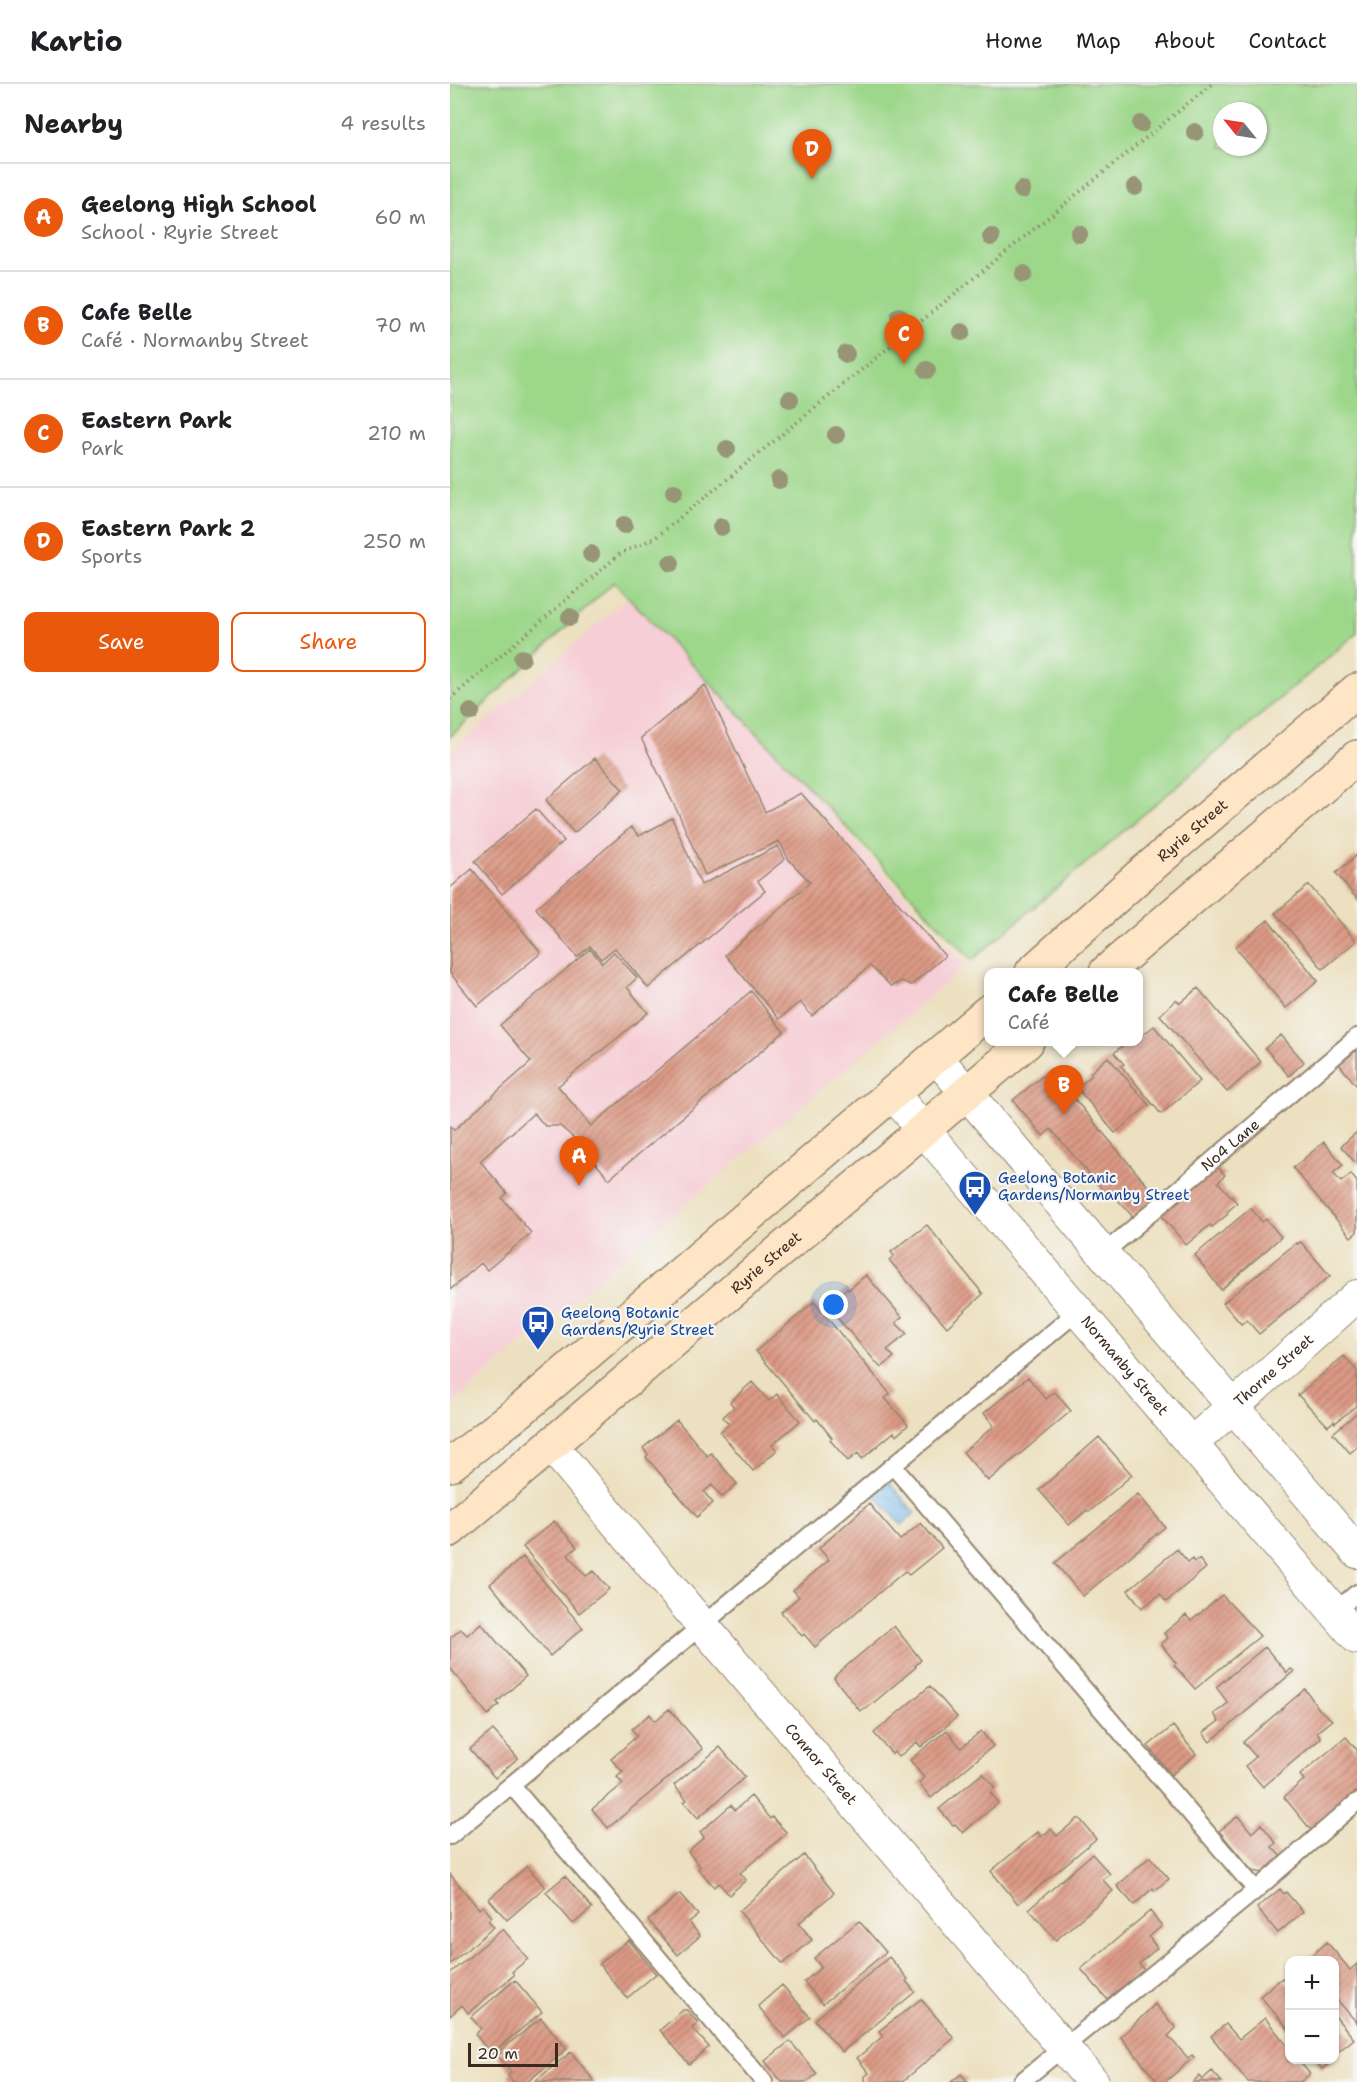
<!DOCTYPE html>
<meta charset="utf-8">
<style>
:root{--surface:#fff;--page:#f6f6f6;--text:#202124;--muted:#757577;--line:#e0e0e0;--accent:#ea580c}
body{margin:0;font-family:"Shantell Sans",sans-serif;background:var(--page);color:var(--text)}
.controls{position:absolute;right:18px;bottom:18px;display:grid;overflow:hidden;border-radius:12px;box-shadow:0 2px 4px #0004}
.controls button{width:54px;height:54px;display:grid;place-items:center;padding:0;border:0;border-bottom:2px solid var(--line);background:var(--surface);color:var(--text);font:30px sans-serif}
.compass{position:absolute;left:763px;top:18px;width:54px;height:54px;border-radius:50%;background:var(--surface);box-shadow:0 2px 4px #0004;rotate:300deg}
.scale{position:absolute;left:18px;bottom:15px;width:90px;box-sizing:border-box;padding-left:6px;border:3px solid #3b2a1e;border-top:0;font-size:16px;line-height:21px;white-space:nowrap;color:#3b2a1e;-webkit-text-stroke:4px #f6f6f2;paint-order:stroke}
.you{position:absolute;left:384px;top:1221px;width:21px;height:21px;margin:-15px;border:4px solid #fff;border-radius:50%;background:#1a73e8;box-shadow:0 0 0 9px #1a73e833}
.badge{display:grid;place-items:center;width:39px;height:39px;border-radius:50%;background:var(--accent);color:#fff;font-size:20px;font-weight:700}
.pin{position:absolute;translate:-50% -50px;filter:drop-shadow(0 2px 3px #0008)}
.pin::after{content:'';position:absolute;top:32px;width:21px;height:18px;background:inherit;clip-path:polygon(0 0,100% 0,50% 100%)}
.popup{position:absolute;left:534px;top:884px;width:159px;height:78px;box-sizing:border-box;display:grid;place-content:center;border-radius:12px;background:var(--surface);filter:drop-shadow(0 2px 4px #0005);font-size:20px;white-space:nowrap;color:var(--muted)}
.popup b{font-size:22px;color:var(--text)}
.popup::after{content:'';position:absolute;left:50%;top:100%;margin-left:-12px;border:12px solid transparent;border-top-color:var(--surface)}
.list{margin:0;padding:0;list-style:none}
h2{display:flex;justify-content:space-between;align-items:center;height:78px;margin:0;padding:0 24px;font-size:26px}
h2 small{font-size:20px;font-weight:400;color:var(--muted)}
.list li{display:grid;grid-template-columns:39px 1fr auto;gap:18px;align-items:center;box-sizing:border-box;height:108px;padding:0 24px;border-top:2px solid var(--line)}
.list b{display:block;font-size:22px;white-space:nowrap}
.list p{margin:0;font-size:20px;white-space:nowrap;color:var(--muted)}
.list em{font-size:20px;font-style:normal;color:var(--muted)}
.actions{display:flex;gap:12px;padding:18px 24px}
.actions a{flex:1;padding:14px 0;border:2px solid var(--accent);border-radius:12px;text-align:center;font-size:21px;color:var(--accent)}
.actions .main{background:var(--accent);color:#fff}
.map{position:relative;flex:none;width:907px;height:1998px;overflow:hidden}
header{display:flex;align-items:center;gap:36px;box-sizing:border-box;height:84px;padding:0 30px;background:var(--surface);border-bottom:2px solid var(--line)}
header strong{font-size:28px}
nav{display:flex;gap:33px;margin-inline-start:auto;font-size:21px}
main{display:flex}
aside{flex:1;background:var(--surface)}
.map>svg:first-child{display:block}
.built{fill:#f6cfd6}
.green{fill:#9cd78a;stroke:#6c8054;stroke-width:1.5;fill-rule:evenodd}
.water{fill:url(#water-ripples);stroke:#587284;stroke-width:1.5}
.building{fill:url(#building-hatch)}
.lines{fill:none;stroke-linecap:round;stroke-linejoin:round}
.lane-casing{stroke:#94856f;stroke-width:20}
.street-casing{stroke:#94856f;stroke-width:34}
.secondary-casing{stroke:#94856f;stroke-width:36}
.path{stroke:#94856f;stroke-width:4;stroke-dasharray:1.5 4.5;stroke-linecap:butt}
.lane{stroke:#fff;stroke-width:16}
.street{stroke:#fff;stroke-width:32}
.secondary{stroke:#fde5c5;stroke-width:33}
.tree{fill:#989476}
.labels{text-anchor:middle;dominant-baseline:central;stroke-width:4.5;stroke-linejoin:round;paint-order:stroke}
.street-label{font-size:15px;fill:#3b2a1e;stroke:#f6f6f2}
.transit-label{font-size:15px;fill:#164399;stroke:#f6f6f2;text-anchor:start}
</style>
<header>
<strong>Kartio</strong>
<nav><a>Home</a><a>Map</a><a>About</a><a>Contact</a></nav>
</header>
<main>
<aside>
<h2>Nearby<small>4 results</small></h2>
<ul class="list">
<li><span class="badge">A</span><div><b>Geelong High School</b><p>School · Ryrie Street</p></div><em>60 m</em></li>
<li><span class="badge">B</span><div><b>Cafe Belle</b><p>Café · Normanby Street</p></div><em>70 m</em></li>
<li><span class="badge">C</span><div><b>Eastern Park</b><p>Park</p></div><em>210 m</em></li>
<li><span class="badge">D</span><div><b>Eastern Park 2</b><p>Sports</p></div><em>250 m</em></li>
</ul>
<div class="actions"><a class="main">Save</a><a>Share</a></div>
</aside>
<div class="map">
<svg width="907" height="1998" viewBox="0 0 907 1998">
<defs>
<pattern id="water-ripples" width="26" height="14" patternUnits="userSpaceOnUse" patternTransform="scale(1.5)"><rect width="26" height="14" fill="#75b9eb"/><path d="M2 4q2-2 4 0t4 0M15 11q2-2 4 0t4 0" fill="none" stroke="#6197be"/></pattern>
<pattern id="building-hatch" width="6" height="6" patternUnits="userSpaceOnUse" patternTransform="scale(1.5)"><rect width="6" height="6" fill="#dc9a85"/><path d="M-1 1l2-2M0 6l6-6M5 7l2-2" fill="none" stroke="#b47e6c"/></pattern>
</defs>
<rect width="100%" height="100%" fill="#f6f6f2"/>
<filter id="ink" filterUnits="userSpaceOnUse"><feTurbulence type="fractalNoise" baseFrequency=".0167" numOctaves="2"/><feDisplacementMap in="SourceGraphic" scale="12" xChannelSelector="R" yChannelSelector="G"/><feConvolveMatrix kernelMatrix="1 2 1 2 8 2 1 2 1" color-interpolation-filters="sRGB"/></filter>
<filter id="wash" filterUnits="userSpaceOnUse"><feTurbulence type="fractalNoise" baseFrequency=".008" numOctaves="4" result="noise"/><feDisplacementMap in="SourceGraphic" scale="24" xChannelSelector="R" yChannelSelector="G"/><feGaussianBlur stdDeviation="1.35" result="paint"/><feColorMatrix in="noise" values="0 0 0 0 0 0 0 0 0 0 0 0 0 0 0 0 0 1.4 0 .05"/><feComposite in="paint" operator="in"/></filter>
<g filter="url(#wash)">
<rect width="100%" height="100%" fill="#ece0c0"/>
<path class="built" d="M184,508L516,882L0,1322V669Z"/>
<path class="green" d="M0,0H907V549L522,876L164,498L0,653ZM772,27H808V63H772Z"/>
<path class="water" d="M438,1398L465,1429L452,1441L424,1410Z"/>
<g id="blocks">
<path class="building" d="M255,601L315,728L351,709L495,872L461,901L452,897L441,902L420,882L362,932L350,918L329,935L275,871L360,798L339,776L329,757L255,791L230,733L191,654Z
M145,674L173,706L124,749L96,716Z
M86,725L114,757L52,810L25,777Z
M222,734L251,801L328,762L335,775L308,797L315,807L198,904L165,864L151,875L140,862L127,873L86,824L181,743L189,752Z
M907,771V815L886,789Z
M22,785L91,869L27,922L0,889V804Z
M859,801L906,857L873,885L825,829Z
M818,836L868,897L836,924L785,863Z
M140,865L152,879L164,868L187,894L177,903L198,929L108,1002L141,1042L301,907L334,948L159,1095L125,1055L110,1042H95L84,1029L30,1077L57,1109L52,1114L81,1149L37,1186L31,1179L0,1206V1042L4,1046L81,978L50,941Z
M748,904L811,978L777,1008L710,931L726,916L730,919Z
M704,942L750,997L711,1030L671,982L674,980L664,969L677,958H689V954Z
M831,951L854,978L839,992L815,964Z
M907,966V1000L906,1001L889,980Z
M658,973L699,1021L665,1049L627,1004L642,991L640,989Z
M600,986L707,1113L683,1133L661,1108L657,1111L601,1045L593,1052L563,1016Z
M907,1048V1081L891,1062Z
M874,1058L893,1081L883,1089L891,1098L901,1090L907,1098V1148L901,1153L843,1084Z
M767,1082L775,1091L768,1098L787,1119L777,1128L778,1130L762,1143L760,1141L736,1161L710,1130Z
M801,1124L812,1138L816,1135L831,1153L771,1206L745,1171Z
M477,1141L533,1210L497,1243L439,1176L444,1172L441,1168Z
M851,1158L880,1192L809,1250L797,1236L791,1240L773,1219L846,1159L847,1160Z
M416,1191L452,1233L446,1239L457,1250L437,1266L444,1273L431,1284L377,1222L397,1204L398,1206Z
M364,1218L440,1310L435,1314L458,1341L446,1352L444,1348L412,1375L408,1369L398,1377L380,1356L382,1354L367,1335L365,1337L306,1267Z
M894,1272L907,1287V1321L885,1339L884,1337L878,1342L848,1311Z
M578,1293L596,1315L605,1308L621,1327L538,1397L513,1368L544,1342L534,1329Z
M302,1298L319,1317L327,1310L350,1337L322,1361L327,1366L303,1387L270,1348L279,1340L273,1333L284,1323L280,1318Z
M907,1329V1363L900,1369L883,1349Z
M227,1336L257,1372L261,1369L287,1400L272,1413L262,1401L254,1408L263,1419L247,1433L196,1373L198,1371L193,1364Z
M649,1353L682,1391L639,1428L637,1426L619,1441L589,1406Z
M688,1410L715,1443L633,1512L605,1479Z
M419,1420L450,1456L471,1439L492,1464L459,1491L455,1487L365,1563L354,1550L352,1552L331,1528L349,1513L343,1506L379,1476L369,1464Z
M104,1437L127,1463L118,1471L136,1492L144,1487L159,1505L129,1529L73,1463Z
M727,1465L738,1478L742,1475L744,1478L749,1475L756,1484L716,1518L710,1510L692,1524L678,1506Z
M73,1473L133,1544L100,1572L40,1500Z
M772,1511L810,1552L745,1605L724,1581L726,1579L711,1560L718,1554L714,1549L736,1531L741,1537Z
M31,1539L76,1592L47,1618L49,1621L38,1631L0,1584V1554L11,1545L17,1551Z
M444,1542L471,1576L465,1582L466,1583L416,1625L415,1624L410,1627L384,1594L387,1590Z
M815,1563L837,1589L841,1585L844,1587L760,1658L753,1649L769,1637L764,1630L778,1619L766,1603Z
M480,1602L507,1633L471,1663L467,1658L448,1673L444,1668L442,1670L424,1649Z
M855,1605L869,1625L882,1636L867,1648L871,1654L813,1703L795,1682L806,1673L793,1658Z
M219,1625L253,1665L158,1744L142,1725L173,1700L167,1693L173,1688L161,1675L187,1652L182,1645L200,1630L205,1637Z
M723,1642L746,1670L721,1691L698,1662Z
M43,1646L68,1674L45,1694L20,1665Z
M497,1646L511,1664L531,1647L543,1662L481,1714L469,1699L474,1694L460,1676Z
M896,1653L907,1666V1707L861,1746L834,1713L854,1696L850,1691Z
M270,1663L295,1693L248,1734L234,1718L237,1716L224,1701Z
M533,1689L545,1704L540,1708L548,1719L513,1749L505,1740L503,1741L489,1725Z
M301,1712L320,1735L322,1733L337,1749L290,1789L296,1796L279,1811L269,1799L264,1803L248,1784L250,1782L238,1768L254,1753L250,1748L281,1721L285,1726Z
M788,1732L802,1749L811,1740L826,1759L822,1763L832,1774L813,1789L802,1787L769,1747Z
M627,1735H630L646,1755L568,1820L541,1787L588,1748L591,1753L601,1745L607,1752Z
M642,1770L660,1790L653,1796L663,1807L606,1856L579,1825Z
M354,1771L384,1809L349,1839L362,1856L333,1880L289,1827Z
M700,1773L719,1795L704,1807L703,1804L684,1821L667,1802Z
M77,1782L95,1803L57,1836L39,1815Z
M0,1790L29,1825L33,1822L42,1833L38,1836L44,1843L0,1880Z
M115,1792L142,1824L123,1840L96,1808Z
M830,1805L834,1810L836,1808L853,1828L828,1849L807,1824Z
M230,1810L248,1831L239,1838L250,1852L228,1871L198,1836Z
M700,1827L712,1842L699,1853L707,1864L689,1880L694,1886L657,1915L631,1885Z
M409,1837L436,1868L373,1920L354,1898L371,1883L364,1874Z
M53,1845L78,1875L62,1888L64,1891L18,1929L12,1921L0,1932V1889Z
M179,1856L206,1890L177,1914L149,1880Z
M877,1858L900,1886L907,1880V1939L884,1912V1876H856Z
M439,1873L458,1895L456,1897L465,1908L392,1968L365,1936Z
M832,1894L840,1902V1947L810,1912Z
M65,1896L92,1928L41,1970L25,1950L31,1945L21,1933Z
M332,1901L360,1933L335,1954L308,1922Z
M471,1915L504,1954L452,1998H415V1992L419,1989L407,1974L433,1952L429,1947Z
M705,1920L726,1944L718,1952L738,1974L742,1971L744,1973L715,1998H708L671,1953Z
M233,1926H237L248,1939L242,1944L259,1963L239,1980L210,1946Z
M884,1931L904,1955L884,1971Z
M91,1934L117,1965L77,1998H63L58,1991L61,1988L48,1972L52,1968L51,1966Z
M815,1934L840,1965V1976H848L860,1990L850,1998H798L761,1952L776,1940L789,1955Z
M340,1957L367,1990L357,1998H332L315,1977Z
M121,1968L145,1998H84Z
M864,1976H884L872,1985Z
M762,1987L772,1998H743L749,1992L752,1996Z
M511,1990L518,1998H501Z"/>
</g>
</g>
<g filter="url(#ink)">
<use href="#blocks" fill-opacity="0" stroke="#94856f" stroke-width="1.5"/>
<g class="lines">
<g class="lane-casing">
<g id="lane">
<path id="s1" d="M654,1169L907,953"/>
<path d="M443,1382L806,1806"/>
<path d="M884,1528L907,1509"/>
<path d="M62,1702L314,1998"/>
<path d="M0,1752L628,1227"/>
<path d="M571,1998L806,1806L907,1718"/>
</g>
</g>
<g class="street-casing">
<g id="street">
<path d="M486,973L907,1468"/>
<path id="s2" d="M443,1010L907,1554"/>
<path id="s3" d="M741,1360L907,1212"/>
<path id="s4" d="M101,1361L252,1541L643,1998"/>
</g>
</g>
<g class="secondary-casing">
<g id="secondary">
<path id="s5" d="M582,888L687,794L907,606"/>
<path d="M656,888L907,673"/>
<path d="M0,1381L71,1326L539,927"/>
<path id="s6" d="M0,1446L577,958"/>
</g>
</g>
<path class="path" d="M0,615L171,469L205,454L762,0"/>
<use href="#lane" class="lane"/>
<use href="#street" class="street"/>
<use href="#secondary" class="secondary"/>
</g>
<g class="tree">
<circle cx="691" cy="40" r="9"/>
<circle cx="745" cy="48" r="9"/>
<circle cx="685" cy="103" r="9"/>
<circle cx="572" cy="106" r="9"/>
<circle cx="629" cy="150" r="9"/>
<circle cx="541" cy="153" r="9"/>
<circle cx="574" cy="190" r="9"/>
<circle cx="449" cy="232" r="9"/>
<circle cx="512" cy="248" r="9"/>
<circle cx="396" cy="270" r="9"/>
<circle cx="477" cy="286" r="9"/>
<circle cx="340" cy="315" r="9"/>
<circle cx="386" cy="351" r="9"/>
<circle cx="277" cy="365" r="9"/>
<circle cx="329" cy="396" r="9"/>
<circle cx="224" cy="408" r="9"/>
<circle cx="174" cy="441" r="9"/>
<circle cx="271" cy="443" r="9"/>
<circle cx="141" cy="470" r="9"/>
<circle cx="221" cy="479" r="9"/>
<circle cx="120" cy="533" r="9"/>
<circle cx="72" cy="574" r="9"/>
<circle cx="21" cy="628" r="9"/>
</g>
</g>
<defs>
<g id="bus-pin" transform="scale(1.725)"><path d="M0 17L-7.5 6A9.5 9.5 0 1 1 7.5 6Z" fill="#1a4fb4" stroke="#f6f6f2"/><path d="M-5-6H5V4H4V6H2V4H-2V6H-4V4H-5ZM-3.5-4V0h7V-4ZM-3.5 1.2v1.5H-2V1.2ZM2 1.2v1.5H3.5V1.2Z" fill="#fff"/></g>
</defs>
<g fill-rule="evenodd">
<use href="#bus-pin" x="525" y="1103"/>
<use href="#bus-pin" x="88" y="1238"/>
</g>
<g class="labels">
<g class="street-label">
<text stroke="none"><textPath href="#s5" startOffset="214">Ryrie Street</textPath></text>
<text stroke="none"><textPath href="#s1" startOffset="166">No4 Lane</textPath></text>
<text stroke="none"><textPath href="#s6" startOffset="414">Ryrie Street</textPath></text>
<text stroke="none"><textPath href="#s2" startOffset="357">Normanby Street</textPath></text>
<text stroke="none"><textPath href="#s3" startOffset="111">Thorne Street</textPath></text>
<text stroke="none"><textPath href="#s4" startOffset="418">Connor Street</textPath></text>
</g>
<g class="transit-label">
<text x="548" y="1094">Geelong Botanic<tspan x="548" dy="17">Gardens/Normanby Street</tspan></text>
<text x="111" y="1229">Geelong Botanic<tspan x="111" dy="17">Gardens/Ryrie Street</tspan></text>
</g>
</g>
</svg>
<div class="controls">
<button>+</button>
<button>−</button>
</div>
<svg class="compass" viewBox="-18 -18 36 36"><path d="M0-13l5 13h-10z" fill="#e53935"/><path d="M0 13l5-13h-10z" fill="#757577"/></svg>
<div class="scale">20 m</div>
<div class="you"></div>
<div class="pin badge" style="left:129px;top:1102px">A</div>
<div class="pin badge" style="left:614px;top:1031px">B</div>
<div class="popup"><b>Cafe Belle</b>Café</div>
<div class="pin badge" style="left:454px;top:280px">C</div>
<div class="pin badge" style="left:362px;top:95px">D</div>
</div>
</main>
